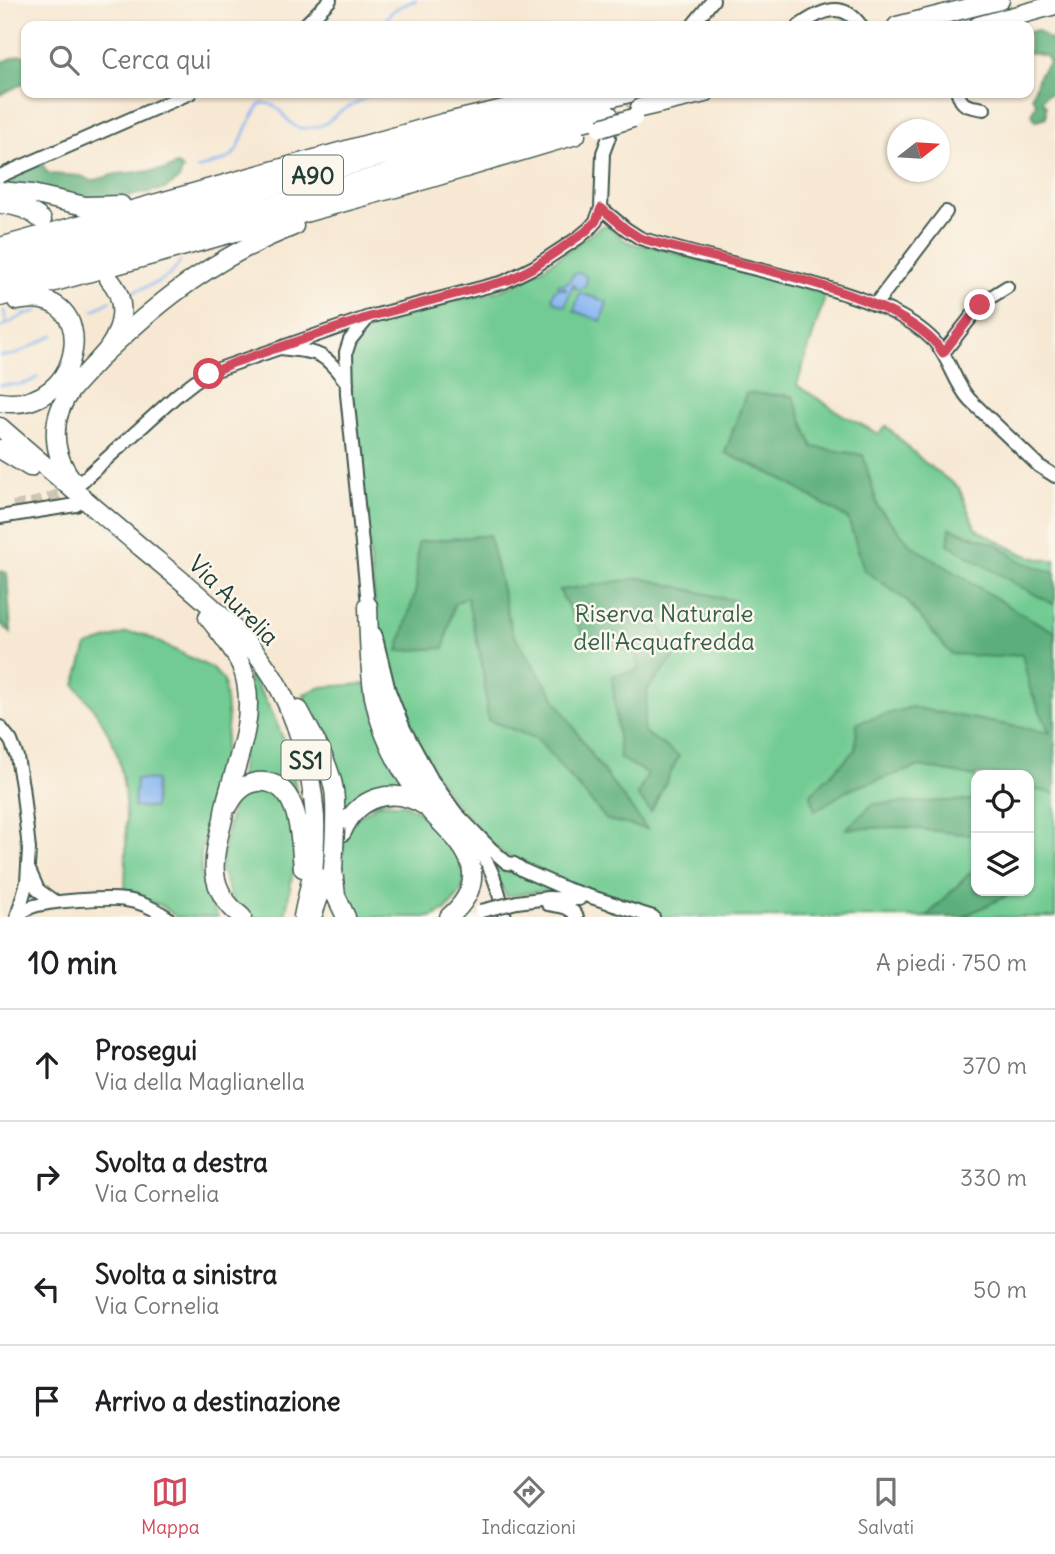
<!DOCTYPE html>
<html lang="it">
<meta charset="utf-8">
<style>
:root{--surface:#fff;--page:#f2f2f2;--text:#202124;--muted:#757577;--line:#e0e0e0;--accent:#d1495b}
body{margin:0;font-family:Delius,sans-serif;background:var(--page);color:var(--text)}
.controls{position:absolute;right:21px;bottom:21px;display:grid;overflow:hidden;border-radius:14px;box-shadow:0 2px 5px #0004}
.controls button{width:63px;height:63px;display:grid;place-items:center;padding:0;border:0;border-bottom:2px solid var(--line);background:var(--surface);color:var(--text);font:35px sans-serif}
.compass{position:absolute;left:887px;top:119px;width:63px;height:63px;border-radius:50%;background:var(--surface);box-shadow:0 2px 5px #0004;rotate:73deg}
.stop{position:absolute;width:21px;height:21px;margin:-16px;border:5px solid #d1495b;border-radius:50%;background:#fff}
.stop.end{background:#d1495b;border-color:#fff;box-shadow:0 2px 7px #0008}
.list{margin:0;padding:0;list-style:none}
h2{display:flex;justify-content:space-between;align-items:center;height:91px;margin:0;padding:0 28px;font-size:30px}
h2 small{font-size:23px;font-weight:400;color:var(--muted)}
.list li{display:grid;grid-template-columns:46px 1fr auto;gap:21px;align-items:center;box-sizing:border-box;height:112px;padding:0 28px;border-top:2px solid var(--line)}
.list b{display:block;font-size:26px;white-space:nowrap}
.list p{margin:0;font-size:23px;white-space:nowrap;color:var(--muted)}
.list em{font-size:23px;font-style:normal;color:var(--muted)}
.icon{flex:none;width:38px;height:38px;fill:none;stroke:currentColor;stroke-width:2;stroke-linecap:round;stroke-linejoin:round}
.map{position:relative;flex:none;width:1055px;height:917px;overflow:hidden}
.search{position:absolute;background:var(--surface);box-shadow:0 2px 5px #0004;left:21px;right:21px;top:21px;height:77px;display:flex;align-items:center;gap:18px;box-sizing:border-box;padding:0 24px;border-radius:14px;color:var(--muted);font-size:26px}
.sheet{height:539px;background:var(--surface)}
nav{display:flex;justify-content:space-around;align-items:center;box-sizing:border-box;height:98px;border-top:2px solid var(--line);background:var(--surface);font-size:19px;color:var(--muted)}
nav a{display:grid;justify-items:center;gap:4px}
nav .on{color:var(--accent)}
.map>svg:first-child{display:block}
.green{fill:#71cb92;stroke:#488463;stroke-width:2;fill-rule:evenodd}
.forest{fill:#5caf7c;stroke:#3e7658;stroke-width:2}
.water{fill:#87b6f1;stroke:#537a92;stroke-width:2}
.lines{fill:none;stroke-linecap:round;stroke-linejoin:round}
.stream{stroke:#87b6f1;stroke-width:2.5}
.minor-tunnel{stroke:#ccc6b3;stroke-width:12;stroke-dasharray:12 6;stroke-linecap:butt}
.minor-casing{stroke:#3f574c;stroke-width:16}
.highway-casing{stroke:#3f574c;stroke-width:21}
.minor{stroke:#fff;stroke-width:12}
.highway{stroke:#fff;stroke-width:18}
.minor-bridge-casing{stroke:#3f574c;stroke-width:16;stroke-linecap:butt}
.highway-bridge-casing{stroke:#3f574c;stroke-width:21;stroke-linecap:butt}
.minor-bridge{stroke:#fff;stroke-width:12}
.highway-bridge{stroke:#fff;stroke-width:18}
.route{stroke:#d1495b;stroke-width:9}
.labels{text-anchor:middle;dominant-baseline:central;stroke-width:5;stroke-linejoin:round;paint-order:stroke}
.shield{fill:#fbf7ec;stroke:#61756b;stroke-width:2}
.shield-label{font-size:23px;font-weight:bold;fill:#1f3d34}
.street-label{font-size:24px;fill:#1f3d34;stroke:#fbf7ec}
.park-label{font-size:24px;fill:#34604c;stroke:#fbf7ec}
</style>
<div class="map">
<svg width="1055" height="917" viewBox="0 0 1055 917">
<rect width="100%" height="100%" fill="#fbf7ec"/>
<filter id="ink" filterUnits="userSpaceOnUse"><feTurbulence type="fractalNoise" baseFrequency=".0143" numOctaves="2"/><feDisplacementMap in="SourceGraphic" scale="14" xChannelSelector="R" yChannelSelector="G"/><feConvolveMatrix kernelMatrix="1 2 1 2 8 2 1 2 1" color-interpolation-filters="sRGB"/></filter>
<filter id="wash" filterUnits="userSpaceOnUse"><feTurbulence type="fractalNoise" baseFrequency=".00686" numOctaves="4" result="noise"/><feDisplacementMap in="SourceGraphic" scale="28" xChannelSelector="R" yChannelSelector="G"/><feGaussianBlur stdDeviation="1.57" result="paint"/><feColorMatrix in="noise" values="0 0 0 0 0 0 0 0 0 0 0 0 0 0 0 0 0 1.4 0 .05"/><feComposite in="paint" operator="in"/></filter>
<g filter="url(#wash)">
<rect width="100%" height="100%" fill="#f7e8d3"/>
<path class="green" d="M606,225C613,228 614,232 620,237C630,245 639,245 651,246L826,294L797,385L843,415L879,434L886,426L924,462L959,488L975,527L978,530C1003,543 1026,561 1055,560V917H641L642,905L621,897L578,889L549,880L499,851L452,800L426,761L405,717L378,633L349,362C356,297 471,308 515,284C545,269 573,247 600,227ZM976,775H1029V891H976Z
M126,633L142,634L212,668L224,681L228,720L223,760L201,852C200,880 204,893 218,917H176L162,906L125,893C126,849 130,790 115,748C106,724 91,705 75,685L87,646Z
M249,674C274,709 294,758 297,800L240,782Z
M365,684L411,793L344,813L306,705L304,694L322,687Z
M248,788L279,791L296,837L294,866L285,917H252L243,911L232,900L220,867L232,806Z
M380,804H405L425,815L456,850L466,870L462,891L446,910L432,917H356C346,908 340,890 339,877C338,861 345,830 356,819C362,813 373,808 380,804Z
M482,847L513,870L552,890L506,896Z"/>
<path class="forest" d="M1037,30L1055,44V92L1046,95L1042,101L1046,106V117L1035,121L1032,113L1036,103L1032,96L1040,73L1050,62L1046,56L1029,53V32Z
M20,55L26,56V82L0,95V63Z
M43,163L44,169L50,174L81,176L92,181L116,174L165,170L177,165L183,169L179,179L165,189L130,196L94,199L0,185V179Z
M746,393L793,396L813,447L863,455L878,507L911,545L1020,613L1055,632V794L1029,788V775H976V777L920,766L848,790L815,811L811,794L855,750L857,723L911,707L1050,733L1030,689L1022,654L996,657L951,654L906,600L864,570L848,519L778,477L725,453Z
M950,528L998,545L1022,562L1055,573V605L1017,585L948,544Z
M489,535L512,632L593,757L647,829L607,820L537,739L488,720L482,663L467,597L454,604L444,648L398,651L416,589L418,542Z
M0,571L7,573L11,633L0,623Z
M641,578L736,601L732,615L657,619L675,656L648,689L643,731L679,756L651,812L637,795L648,774L620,758L612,676L639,670L635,651L588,644L559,590Z
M973,800L976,802V844L972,835L900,827L846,829L873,804Z
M976,867V891H1016L963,917H926Z"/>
<path class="water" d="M576,273C582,272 586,274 587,280L585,286L581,289L574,288L575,285L573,284L565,306L555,302L552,297L554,291L559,288L566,290V288L559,287L558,284L561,283L564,285L568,281H570L572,276Z
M580,293L607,302L601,321L574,311Z
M136,779L156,780L154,808L134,807Z"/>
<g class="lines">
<path class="stream" d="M843,19L851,24
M384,26C387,9 402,6 416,0
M197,169L223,161L232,156L238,148L246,128L260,104C279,100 282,118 295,126C302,131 319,127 326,123C332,119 337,113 343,110C354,104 363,101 371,93
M126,295C144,286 172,282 180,261
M94,310L111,301
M4,311L7,324
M0,328L24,315L37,311
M0,356L14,355L54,335
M0,385C14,385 26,386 38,377"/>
</g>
</g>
<g filter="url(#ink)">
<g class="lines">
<path class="minor-tunnel" d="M618,123L641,93
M13,507C36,504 58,498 78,484"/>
<g class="minor-casing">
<path id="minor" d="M304,26L330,0
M692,26L713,0
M799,26C822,10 843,0 861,26
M958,93C962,108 970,106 984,109
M0,176L190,93
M601,208L626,229L640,238C703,258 768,270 830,289C866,300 908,314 934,341C950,358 954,383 970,400L1039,466L1055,476
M875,305L946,212
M368,318L350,340L346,352L347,394L369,614
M280,348C320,353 322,350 347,383
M943,353L983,302L1007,287
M81,482L177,395L195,381L216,370L369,317L504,282L534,267L578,238L589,229L596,221L601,208L603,153L609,137
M0,517L76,505
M375,634L389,691L404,729L432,780L456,813L490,848L507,863L514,864L523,870L566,889L617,905
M380,687C389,723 404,760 426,790C445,814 470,835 486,861C496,878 500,898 505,917
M0,727L11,741L17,757L22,786L29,849L27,882L17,917
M29,870L38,890L55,902
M517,902L548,898L579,899
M548,904C560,906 571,906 577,917
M611,904L653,917
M17,917C22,913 26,909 31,907C48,901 108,897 126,900C140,902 156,909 167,917"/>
</g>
<g class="highway-casing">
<path id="highway" d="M897,26L1000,0
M978,26L1055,5
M640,108L705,93
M0,191L32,194L85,206L121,205
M0,204C16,205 30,209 42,220
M0,247L443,123L512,107L581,93
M0,263L375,158L629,93
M0,281L465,152L609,115
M0,297L428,179L576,135
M107,351C166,295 218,256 294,226
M0,402C85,416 104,283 17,301
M0,427C47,468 95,508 142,548C183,582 227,616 259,657C300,710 319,789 315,854C313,875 307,896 303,917
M0,449L30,467
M75,483C51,456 49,418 72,389C83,375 97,363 108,349C123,328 128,300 109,279
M368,606C369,636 369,667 374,697C380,728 394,759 412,785C418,793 424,802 430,811C444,827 466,845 471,866C476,887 464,904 449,917
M208,617C223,637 242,657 246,682C254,722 237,760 227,798C225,805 224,812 223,819C213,859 205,888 242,917
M299,710C312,735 329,762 334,790C336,803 335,816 335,828
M229,805C235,793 243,784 257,782C301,778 300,840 303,868
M342,832C357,797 393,785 425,806
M333,870L336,896L346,917
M313,914L329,868"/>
</g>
<use href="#minor" class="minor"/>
<use href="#highway" class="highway"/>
<g class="minor-bridge-casing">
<path id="minor-bridge" d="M481,911L517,902"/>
</g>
<g class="highway-bridge-casing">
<path id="highway-bridge" d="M601,128L633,118
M333,870L335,828"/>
</g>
<use href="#minor-bridge" class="minor-bridge"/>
<use href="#highway-bridge" class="highway-bridge"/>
</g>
</g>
<g class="lines" filter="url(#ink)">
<path class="route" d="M209,374L233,363L369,317L509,280L534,267L585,232L596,221L601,208L626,229L640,238C713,261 903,289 943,353L980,305"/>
</g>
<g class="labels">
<g class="shield">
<rect x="283" y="155.5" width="60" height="39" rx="5"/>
<rect x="281.5" y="740.5" width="49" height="39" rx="5"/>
</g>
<g class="shield-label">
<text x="313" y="175">A90</text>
<text x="306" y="760">SS1</text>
</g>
<g class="street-label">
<text transform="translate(234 600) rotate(45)">Via Aurelia</text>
</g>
<g class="park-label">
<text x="664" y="613">Riserva Naturale<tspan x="664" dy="28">dell'Acquafredda</tspan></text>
</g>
</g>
</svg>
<div class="controls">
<button><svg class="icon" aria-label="locate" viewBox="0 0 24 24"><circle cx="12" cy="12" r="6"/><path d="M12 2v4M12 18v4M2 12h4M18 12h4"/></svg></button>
<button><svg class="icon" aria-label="layers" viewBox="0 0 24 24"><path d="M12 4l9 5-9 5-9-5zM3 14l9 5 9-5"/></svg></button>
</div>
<svg class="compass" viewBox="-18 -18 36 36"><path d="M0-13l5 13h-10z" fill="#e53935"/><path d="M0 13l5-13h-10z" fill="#757577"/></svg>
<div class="stop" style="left:209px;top:374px"></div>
<div class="stop end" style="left:980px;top:305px"></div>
<div class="search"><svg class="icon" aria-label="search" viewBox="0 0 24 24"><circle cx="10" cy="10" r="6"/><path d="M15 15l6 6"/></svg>Cerca qui</div>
</div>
<section class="sheet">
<h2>10 min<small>A piedi · 750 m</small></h2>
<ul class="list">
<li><svg class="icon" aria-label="ahead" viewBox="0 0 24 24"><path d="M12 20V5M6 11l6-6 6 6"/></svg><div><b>Prosegui</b><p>Via della Maglianella</p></div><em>370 m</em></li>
<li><svg class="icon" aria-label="right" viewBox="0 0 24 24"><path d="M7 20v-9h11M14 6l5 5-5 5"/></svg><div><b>Svolta a destra</b><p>Via Cornelia</p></div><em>330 m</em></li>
<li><svg class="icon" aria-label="left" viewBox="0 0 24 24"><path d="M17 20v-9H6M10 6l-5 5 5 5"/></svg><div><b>Svolta a sinistra</b><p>Via Cornelia</p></div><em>50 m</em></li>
<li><svg class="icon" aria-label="arrive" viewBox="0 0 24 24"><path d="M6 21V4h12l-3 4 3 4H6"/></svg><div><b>Arrivo a destinazione</b></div></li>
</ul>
</section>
<nav>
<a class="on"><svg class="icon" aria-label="map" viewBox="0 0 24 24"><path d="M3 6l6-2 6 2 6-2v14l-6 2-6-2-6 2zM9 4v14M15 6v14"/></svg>Mappa</a>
<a><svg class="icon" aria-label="directions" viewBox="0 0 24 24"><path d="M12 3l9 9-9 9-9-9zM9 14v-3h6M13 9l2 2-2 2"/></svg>Indicazioni</a>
<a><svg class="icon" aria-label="saved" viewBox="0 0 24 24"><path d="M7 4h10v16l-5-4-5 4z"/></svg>Salvati</a>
</nav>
